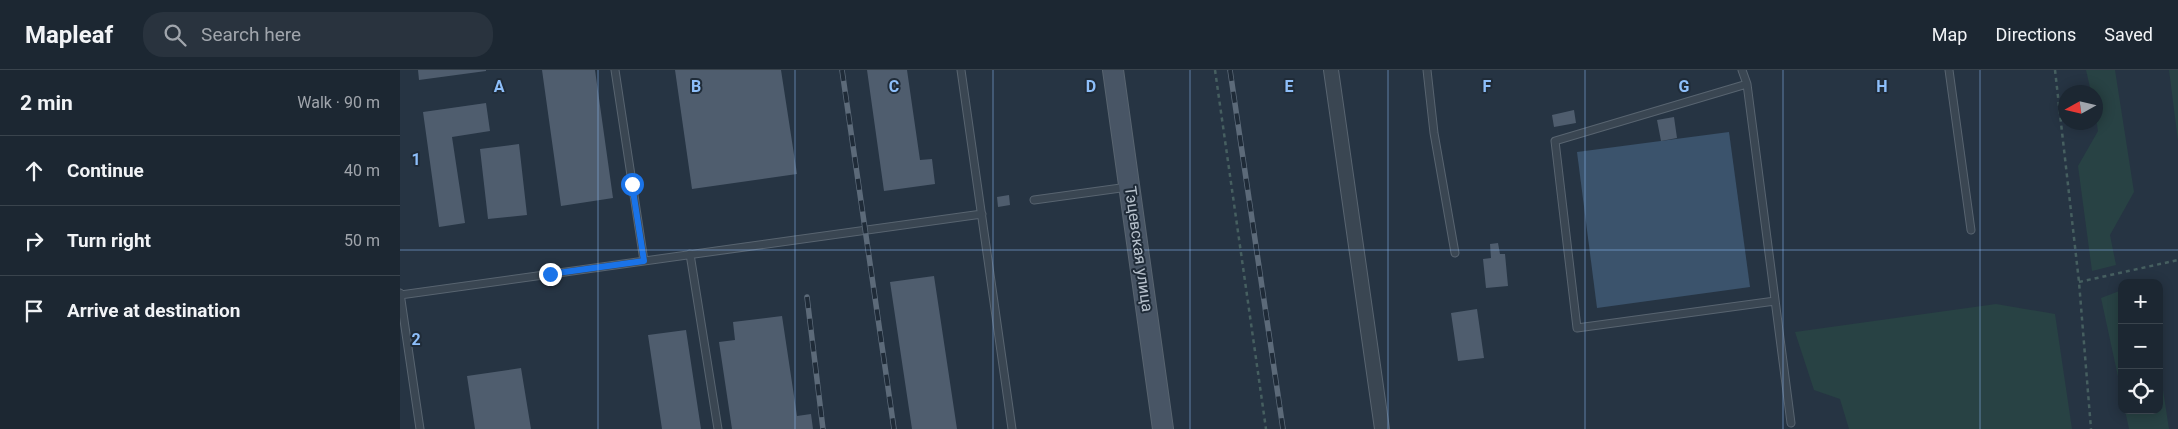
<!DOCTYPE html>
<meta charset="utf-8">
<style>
:root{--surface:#1c2732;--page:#29333e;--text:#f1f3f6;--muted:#a0a5ac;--line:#3a444d}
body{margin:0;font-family:Roboto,sans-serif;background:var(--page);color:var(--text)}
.controls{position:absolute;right:15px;bottom:15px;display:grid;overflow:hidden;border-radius:10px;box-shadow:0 2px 12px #0003}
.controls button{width:45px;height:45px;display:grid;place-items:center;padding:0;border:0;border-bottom:1px solid var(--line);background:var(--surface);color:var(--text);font:25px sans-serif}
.compass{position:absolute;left:1658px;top:15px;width:45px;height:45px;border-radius:50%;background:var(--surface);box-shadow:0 2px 12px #0003;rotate:262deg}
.stop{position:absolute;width:15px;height:15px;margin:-11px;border:4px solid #1a73e8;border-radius:50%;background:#fff}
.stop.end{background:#1a73e8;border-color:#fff;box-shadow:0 1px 5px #0008}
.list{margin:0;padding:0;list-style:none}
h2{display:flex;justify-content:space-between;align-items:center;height:65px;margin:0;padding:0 20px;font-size:21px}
h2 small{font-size:16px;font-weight:400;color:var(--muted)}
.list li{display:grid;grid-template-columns:32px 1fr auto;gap:15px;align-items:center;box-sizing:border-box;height:70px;padding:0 20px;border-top:1px solid var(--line)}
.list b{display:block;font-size:19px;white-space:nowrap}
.list em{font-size:16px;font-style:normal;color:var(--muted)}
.icon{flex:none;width:28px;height:28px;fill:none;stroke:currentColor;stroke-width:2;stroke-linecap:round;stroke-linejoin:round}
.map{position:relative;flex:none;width:1778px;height:359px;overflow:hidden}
header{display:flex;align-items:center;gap:30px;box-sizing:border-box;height:70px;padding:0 25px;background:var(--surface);border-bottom:1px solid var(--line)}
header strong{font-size:24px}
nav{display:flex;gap:28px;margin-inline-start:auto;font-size:18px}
.search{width:350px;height:45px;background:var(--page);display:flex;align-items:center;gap:12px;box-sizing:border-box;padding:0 18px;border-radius:20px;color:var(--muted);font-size:19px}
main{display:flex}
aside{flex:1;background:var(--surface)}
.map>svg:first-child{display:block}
.green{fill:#284244}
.water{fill:#3b536c}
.building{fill:#4f5d6e}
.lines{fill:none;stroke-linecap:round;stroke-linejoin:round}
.lane-casing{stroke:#586470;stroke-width:9}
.street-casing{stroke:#586470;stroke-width:16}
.secondary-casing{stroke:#586470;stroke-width:22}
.path{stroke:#465f60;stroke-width:2.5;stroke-dasharray:4 4;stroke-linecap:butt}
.lane{stroke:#3a4652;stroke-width:7}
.street{stroke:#3a4652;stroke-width:14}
.secondary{stroke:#485565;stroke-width:20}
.rail-casing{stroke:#5c6a79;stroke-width:5.5}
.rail{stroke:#1f2b38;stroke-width:4;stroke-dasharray:11;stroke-linecap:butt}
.route{stroke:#1a73e8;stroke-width:6}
.grid{fill:none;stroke:#8ebffa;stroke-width:1;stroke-opacity:0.55}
.labels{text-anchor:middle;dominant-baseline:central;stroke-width:4;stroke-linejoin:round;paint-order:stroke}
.street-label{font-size:16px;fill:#b7c1cc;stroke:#1f2b38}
.grid-label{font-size:16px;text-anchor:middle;font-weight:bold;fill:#8ebffa;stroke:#1f2b38;stroke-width:4;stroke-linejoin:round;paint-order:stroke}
</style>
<header>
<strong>Mapleaf</strong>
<div class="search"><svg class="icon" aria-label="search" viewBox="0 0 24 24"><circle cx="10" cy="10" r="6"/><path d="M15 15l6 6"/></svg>Search here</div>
<nav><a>Map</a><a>Directions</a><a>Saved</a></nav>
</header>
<main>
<aside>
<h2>2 min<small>Walk · 90 m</small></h2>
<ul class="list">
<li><svg class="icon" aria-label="ahead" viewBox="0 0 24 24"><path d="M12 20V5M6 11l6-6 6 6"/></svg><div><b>Continue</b></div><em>40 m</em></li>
<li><svg class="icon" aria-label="right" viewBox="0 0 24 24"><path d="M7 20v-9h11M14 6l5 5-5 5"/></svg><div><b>Turn right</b></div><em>50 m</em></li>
<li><svg class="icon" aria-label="arrive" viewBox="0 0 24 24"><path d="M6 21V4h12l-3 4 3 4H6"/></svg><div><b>Arrive at destination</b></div></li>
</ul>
</aside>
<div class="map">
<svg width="1778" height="359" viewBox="0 0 1778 359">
<rect width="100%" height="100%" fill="#263443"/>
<path class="green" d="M1686,0H1715L1734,122L1710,165L1716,195L1692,201L1678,96L1698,61L1696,48V22H1691Z
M1769,0H1778V71Z
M1722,220V325L1701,228Z
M1596,234L1655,244L1672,359H1449L1440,329L1414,320L1395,262Z
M1759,294L1769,359H1729L1725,340H1759Z"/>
<path class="water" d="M1329,62L1350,217L1197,238L1177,82Z"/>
<path class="building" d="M18,0H86V1L19,10Z
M142,0H195L213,128L161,136Z
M275,0H381L397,104L292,119Z
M467,0H507L520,90L532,89L535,114L484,121Z
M86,33L90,61L52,67L65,153L39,157L23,42Z
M1174,40L1176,53L1154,57L1152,45Z
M1274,47L1277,68L1261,71L1257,50Z
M119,74L127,145L88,149L80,79Z
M609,125L610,135L598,137L597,127Z
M1098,173L1100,184H1105L1108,216L1086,218L1083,189L1091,188L1090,174Z
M534,206L557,359H512L490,212Z
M1077,239L1084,288L1058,291L1051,243Z
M382,246L397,346L411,344L413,359H332L319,272L335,270L333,252Z
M286,260L301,359H262L248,265Z
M121,298L131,359H75L67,306Z"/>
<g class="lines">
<g class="lane-casing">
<path id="lane" d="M215,0L244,191
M561,0L612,359
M1027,0L1034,63L1055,183
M1342,0L1347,14L1391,353
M1549,0L1571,160
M1347,14L1155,71L1177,258L1375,231
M634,130L728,117
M290,184L318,359
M0,223L20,359
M0,225L582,144"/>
</g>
<g class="street-casing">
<path id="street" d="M931,0L982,359"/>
</g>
<g class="secondary-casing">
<path id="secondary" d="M713,0L763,359"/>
</g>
<path class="path" d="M815,0L866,359
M1655,0L1679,212L1691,359
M1679,212L1778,190"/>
<use href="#lane" class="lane"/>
<use href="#street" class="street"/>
<use href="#secondary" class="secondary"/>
<g class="rail-casing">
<path id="rail" d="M442,0L494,359
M830,0L883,359
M407,227L423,359"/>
</g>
<use href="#rail" class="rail"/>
</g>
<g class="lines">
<path class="route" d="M150,204L244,191L232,114"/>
</g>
<path class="grid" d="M198,0V359M395,0V359M593,0V359M790,0V359M988,0V359M1185,0V359M1383,0V359M1580,0V359M0,180H1778"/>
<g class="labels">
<g class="street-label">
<text transform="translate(739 179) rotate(82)">Тэцевская улица</text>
</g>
</g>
<g class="grid-label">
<text x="99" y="22">A</text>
<text x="296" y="22">B</text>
<text x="494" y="22">C</text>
<text x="691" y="22">D</text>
<text x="889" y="22">E</text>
<text x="1087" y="22">F</text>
<text x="1284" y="22">G</text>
<text x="1482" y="22">H</text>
<text x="16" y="95">1</text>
<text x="16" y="275">2</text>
</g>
</svg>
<div class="controls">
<button>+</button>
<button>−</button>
<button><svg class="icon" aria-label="locate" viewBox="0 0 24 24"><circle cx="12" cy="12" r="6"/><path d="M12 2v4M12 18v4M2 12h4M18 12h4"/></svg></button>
</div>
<svg class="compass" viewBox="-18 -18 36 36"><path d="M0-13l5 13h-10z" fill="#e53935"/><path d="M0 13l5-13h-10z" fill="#a0a5ac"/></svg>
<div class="stop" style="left:232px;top:114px"></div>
<div class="stop end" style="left:150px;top:204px"></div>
</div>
</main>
